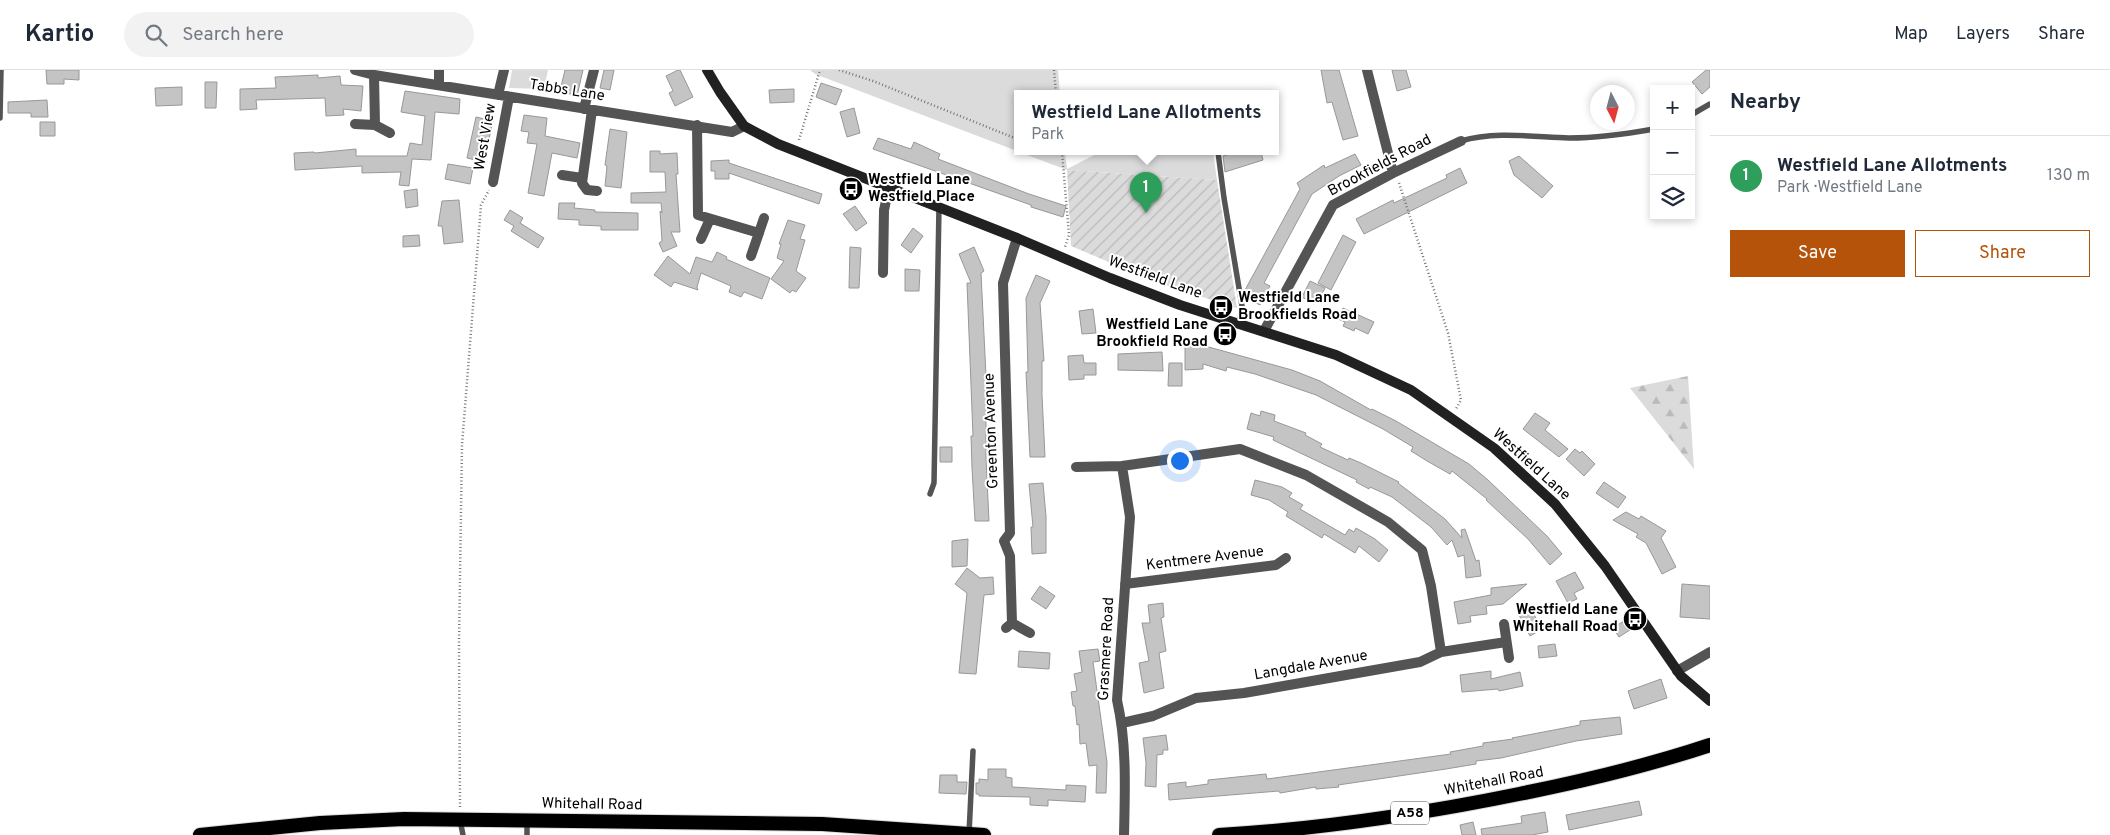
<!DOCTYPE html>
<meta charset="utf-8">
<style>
:root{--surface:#fff;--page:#f2f2f3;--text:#1f2937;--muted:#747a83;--line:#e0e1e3;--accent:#b45309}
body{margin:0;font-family:Overpass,sans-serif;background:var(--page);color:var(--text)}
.controls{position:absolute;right:15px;top:15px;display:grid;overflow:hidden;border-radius:0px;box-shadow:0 2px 8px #0003}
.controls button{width:45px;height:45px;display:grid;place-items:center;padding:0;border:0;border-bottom:1px solid var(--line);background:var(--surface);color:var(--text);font:25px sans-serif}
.compass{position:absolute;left:1590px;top:15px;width:45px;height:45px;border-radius:50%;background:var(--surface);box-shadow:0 2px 8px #0003;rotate:174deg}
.you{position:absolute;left:1179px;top:390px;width:18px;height:18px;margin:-12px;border:4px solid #fff;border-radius:50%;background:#1a73e8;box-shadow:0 0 0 8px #1a73e833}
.badge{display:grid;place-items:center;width:32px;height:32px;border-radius:50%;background:var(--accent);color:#fff;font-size:16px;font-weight:700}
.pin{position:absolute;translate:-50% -41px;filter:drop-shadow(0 1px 2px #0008)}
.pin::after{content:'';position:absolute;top:26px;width:18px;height:15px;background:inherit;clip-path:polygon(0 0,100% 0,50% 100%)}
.popup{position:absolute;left:1014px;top:20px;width:265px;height:65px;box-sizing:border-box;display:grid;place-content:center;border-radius:0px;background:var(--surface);filter:drop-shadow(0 1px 4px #0005);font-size:16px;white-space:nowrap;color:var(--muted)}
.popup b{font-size:19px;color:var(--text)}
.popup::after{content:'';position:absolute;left:50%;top:100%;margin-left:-10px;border:10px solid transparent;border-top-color:var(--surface)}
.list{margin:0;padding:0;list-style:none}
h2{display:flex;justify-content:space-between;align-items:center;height:65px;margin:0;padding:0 20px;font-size:21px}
h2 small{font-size:16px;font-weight:400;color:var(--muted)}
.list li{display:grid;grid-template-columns:32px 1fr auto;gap:15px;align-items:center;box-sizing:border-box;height:80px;padding:0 20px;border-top:1px solid var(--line)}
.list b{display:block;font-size:19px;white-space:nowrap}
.list p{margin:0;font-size:16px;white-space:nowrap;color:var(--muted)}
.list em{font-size:16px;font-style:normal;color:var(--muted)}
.actions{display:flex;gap:10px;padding:15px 20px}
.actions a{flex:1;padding:11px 0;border:1px solid var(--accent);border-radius:0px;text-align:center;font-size:18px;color:var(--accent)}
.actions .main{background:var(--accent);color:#fff}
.icon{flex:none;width:28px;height:28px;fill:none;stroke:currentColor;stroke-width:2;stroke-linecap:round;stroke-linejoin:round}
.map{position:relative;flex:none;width:1710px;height:765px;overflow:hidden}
header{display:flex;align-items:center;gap:30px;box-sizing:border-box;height:70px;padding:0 25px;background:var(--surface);border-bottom:1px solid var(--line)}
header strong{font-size:24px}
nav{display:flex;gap:28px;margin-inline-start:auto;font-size:18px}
.search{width:350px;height:45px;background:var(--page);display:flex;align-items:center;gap:12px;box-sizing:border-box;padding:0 18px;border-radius:28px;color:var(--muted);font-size:19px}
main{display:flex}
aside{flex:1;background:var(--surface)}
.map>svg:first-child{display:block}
.green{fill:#dbdbdb}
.forest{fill:url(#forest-firs)}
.garden{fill:url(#garden-furrows)}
.building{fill:#c4c4c4;stroke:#989898}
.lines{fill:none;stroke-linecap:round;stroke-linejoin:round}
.trunk-casing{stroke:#dbdbdb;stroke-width:16}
.path{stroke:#767676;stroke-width:2.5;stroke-dasharray:1 2.5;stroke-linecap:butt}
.service{stroke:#545454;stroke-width:5.5}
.minor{stroke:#545454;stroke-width:10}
.secondary{stroke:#212121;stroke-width:10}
.trunk{stroke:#000;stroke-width:14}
.labels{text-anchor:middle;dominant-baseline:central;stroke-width:4;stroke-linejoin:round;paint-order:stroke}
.shield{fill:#fff;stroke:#4c4c4c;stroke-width:1}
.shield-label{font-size:14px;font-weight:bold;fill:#000}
.street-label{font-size:15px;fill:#000;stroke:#fff}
.poi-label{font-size:15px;font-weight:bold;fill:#000;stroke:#fff;text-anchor:start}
</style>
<header>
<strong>Kartio</strong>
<div class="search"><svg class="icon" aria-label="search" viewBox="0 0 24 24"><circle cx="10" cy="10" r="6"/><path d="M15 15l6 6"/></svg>Search here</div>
<nav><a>Map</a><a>Layers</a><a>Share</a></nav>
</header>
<main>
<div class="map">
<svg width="1710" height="765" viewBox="0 0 1710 765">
<defs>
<pattern id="forest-firs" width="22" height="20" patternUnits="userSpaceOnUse" patternTransform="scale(1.25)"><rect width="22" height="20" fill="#dbdbdb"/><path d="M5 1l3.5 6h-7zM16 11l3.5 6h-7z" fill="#bababa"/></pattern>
<pattern id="garden-furrows" width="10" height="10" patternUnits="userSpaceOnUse" patternTransform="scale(1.25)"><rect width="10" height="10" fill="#dbdbdb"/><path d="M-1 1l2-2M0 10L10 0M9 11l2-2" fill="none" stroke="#bababa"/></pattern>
</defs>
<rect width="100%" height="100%" fill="#fff"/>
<path class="green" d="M512,0H548L544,19L509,18Z
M810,0H1058L1060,24H1017V81L815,4Z
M1019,82H1065L1067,99L1100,82H1213L1217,110L1067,100Z"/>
<path class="forest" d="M1688,306L1694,399L1630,318Z"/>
<path class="garden" d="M1067,100L1217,110L1237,238L1156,212L1071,176Z"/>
<path class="building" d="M46,0H79V10L64,9V14H47Z
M565,0H583L577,26L560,21Z
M604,0H614L610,20L600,18Z
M678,0H680L693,27L675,36L669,23L673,21L666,6Z
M1321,0H1339L1358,66L1343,70L1332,32L1327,33Z
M1392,0H1406L1411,17L1397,21Z
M1706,0H1710V17L1702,24L1692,12Z
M318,5V8L340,6L341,15L363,16L361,41L343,39L344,45L326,46L325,28L256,30L257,39L240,40V19L276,18L275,7Z
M205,12H217L216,38H205Z
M821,13L842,20L836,35L816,27Z
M182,17V35L156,36L155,18Z
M794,19V32L770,33L769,20Z
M405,21L460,29L459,44L435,42L431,90L412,89L409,116L399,115L401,102L362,103V96L295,100L294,83L314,82L315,83L356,79V86H407L410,73L422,75L425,46L401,42Z
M47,30L48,47H31V43H8V32Z
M854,38L860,63L847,67L840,42Z
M524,45L547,48L545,66L580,73L577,88L552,83L544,126L528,123L537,74L527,73L529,62L521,61Z
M476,47L493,51L484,92L467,88Z
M40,52H55V66H40Z
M610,59L627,62L621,118L605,116L607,96L605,95Z
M878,68L911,79L914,72L940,84L938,89L1029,124L1066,136L1063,147L1031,137V135L873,79Z
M650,81H660V84L677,83L678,104H676L680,162H671L677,176L663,182L659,173L662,171L660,141L662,143L661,133H631V123L666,122L665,102H650Z
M1238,82H1261L1263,90L1225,102L1223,86Z
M1355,84L1361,95L1339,106L1312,124L1264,213L1270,216L1260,235L1248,229L1251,223L1245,220L1300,119L1297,113L1324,95L1325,98Z
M1519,86L1553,116L1542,128L1514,105L1509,91Z
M729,90V93L822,124L819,134L729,103V109H715V101H711V91Z
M448,94L473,98L470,114L445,109Z
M1460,98L1467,113L1364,164L1356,149L1393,130L1394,133L1447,108L1446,105Z
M417,119L418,136L406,138L404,121Z
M459,130L463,172L444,174L442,156H438L442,131Z
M559,133H575L574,138L595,140V142L638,143V160H601V156L579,155V150L558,149Z
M855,136L867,153L856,161L843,144Z
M510,140L523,148L520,153L544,168L538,178L511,161L514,156L504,150Z
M788,150L805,155L800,169L805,170L796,201L806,208L796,222L792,220L790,223L771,209L784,191L777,188L781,174H779Z
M913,158L923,166L911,183L901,175Z
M419,165L420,176L403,177V166Z
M1343,165L1356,172L1331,220L1318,213Z
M850,177L861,178L859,218H849Z
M974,177L984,201L981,203L986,306V388L989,451H975L972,398L971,366H973L967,213H971L959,184Z
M717,182L727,187L726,189L770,208L762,229L744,222L741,227L729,222L731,216L701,203L697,217L698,220L674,212L671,217L654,205L668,186L690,204L696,187L712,192Z
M905,199L920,200L919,221H905Z
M1036,205L1050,211L1040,233L1044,291H1042V325L1045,387H1030L1026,302H1028L1026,228Z
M1310,211L1325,218L1319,230L1317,228L1314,234L1302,227Z
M1343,238L1374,252L1368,264L1355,258L1354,261L1343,256L1345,252L1338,249Z
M1093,239L1096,263L1082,264L1079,241Z
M1185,276H1205L1292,300L1320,311L1371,340L1372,339L1396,351L1469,394L1488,410L1547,466L1562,484L1550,495L1528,469L1486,430L1487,429L1452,401L1450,404L1427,391L1411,381L1413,377L1383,359L1316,325L1255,304L1227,297L1226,301L1203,294V299L1185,300Z
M1162,282L1163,301L1118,300V284Z
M1083,285L1084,293H1096V305H1084V309L1069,310L1068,286Z
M1169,293H1182V316H1168Z
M1261,341L1275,345L1274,351L1306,363L1305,365L1322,374L1320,377L1348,390L1349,388L1361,393L1399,412L1398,413L1445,449L1462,468L1461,460L1465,459L1476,491L1479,490L1481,506L1466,508L1464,485L1458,487L1452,470L1447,475L1431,457L1392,427L1370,417L1369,419L1356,412L1357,410L1273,370L1274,367L1247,359L1251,343L1260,346Z
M1535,343L1550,353L1545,360L1568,379L1559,387L1523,359Z
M940,377H952V392H940Z
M1575,379L1580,383L1582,381L1595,394L1584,406L1566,389Z
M1255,410L1282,417L1292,423L1289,427L1303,435L1300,439L1345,465L1349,459L1354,462L1356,458L1375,469L1388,480L1379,492L1359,476L1355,483L1324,464L1322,468L1286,446L1288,442L1269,430L1251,425Z
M1604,412L1626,427L1618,438L1596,423Z
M1043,413L1046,446V483L1032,484L1031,457H1033L1029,414Z
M1626,442L1639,449L1641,446L1666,461L1661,468L1676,497L1662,504L1646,473L1636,467L1638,464L1613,450Z
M968,469L967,496L952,497V471Z
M967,498L980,508L993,507L994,524L984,525L976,604L959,603L967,523L955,514Z
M1575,502L1584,518L1574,523L1577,529L1568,533L1556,511Z
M1527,514L1503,534L1486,536L1487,544L1470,546L1471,552L1458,554L1454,532L1491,525V518Z
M1682,514L1710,516V549L1680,547Z
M1040,516L1055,526L1046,539L1031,529Z
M1163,533L1164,547L1161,548L1166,581L1159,583L1164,618L1144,623L1139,593L1149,591L1142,553H1150L1148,535Z
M1531,539L1542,559L1530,566L1519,545Z
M1630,547L1636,556L1619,567L1613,558Z
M1555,574L1557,586L1539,588L1538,576Z
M1098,579L1100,591L1093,592L1107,692L1106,723H1096L1097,695L1089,696L1086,673L1080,674L1079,654L1077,655L1075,636H1073L1071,622L1077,621L1074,604L1082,602L1079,581Z
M1019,581L1050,583L1049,599L1018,597Z
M1491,601V609L1520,602L1523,616L1499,621L1498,619L1462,622L1460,605Z
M1661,609L1667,628L1634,639L1628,621Z
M1620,647L1622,664L1576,671L1501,688L1476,691V694L1446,699L1338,715L1339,717L1316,719V717L1280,723L1279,721L1169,730L1168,714L1186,712V717L1208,714V710L1266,704L1267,709L1451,684L1450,682L1483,676V673L1513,669L1512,668L1580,655V651Z
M1166,665L1168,680H1163V684L1157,685L1156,717L1145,716L1146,693L1143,668Z
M988,699H1006V707L1012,708V717L1066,720V715L1086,716L1085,732L1048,730V736L1030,735V727L979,726V724H976V713H979V709L988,710Z
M940,705H957V712H967L966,724L939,723Z
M1639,731L1642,745L1569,760L1566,745Z
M1545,742L1548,762L1532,765H1482L1481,759L1522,753L1521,746Z
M1473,752L1476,765H1462L1460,755Z"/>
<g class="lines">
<g class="trunk-casing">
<path id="trunk" d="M200,765L320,753L404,749L822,754L984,765
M1219,765C1320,759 1421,744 1519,724C1584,711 1647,696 1710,675"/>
</g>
<path class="path" d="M839,0L873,11L1017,69
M1054,0L1056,24
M799,70L820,0
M1047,82L1063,84
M1062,82L1069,165L1065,177
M1399,113L1448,263L1461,330L1456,339
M460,737L459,573L462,375L481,135L489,120"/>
<path class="service" d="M1691,45L1710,34
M0,48L1,0
M1461,71C1495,61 1534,67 1569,68C1598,68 1626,64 1654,59
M1218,82L1224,128L1242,236L1239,253
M930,424L934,413L939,137
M460,750L463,765
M969,764L973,681
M527,765V750"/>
<path class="minor" d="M355,0L374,5L732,62L744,56
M1367,0L1393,103
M374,5L375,55
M439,14V0
M498,25L504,0
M584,39L594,0
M592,40L582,113L587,120L597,121
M355,54L375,55L390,63
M697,55L698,145L759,163
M562,105L582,108
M493,112L509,27
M701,169L710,149
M751,186L764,148
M883,203L884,140L889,117
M1264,261L1333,135L1393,103L1461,71
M1122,396L1130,447L1117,630C1127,674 1125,720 1124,765
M1076,397L1122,396L1240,379L1306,405L1388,452L1422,480L1431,516L1441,582
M1125,514L1276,495L1286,488
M1012,553L1010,486L1004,471L1010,463L1003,213L1017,168
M1504,554L1509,588
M1006,558L1012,553L1030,563
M1677,601L1710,582
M1122,653L1153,646L1196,628L1244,623L1420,592L1441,582L1506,572"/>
<path class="secondary" d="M707,0L720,22L744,56L778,74L1017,168L1110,208L1180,235L1336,285L1411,320L1494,378L1555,434L1605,496L1681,606L1710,631"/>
<use href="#trunk" class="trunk"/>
</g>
<defs>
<g id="bus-disc" transform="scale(1.25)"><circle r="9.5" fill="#000" stroke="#fff"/><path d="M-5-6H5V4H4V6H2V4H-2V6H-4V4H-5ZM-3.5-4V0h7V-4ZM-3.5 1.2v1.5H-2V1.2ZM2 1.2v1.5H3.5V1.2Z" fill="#fff"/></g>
</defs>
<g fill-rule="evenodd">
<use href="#bus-disc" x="851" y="119"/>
<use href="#bus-disc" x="1221" y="237"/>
<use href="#bus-disc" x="1225" y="264"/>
<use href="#bus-disc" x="1635" y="549"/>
</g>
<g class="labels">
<rect class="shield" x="1391" y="731.5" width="38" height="23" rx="4"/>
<g class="shield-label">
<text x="1410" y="743">A58</text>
</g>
<g class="street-label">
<text transform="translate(567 21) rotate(9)">Tabbs Lane</text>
<text transform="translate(486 67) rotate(-80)">West View</text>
<text transform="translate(1380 96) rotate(-28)">Brookfields Road</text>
<text transform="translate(1155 208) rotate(20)">Westfield Lane</text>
<text transform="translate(992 361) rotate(-92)">Greenton Avenue</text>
<text transform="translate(1531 395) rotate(42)">Westfield Lane</text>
<text transform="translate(1205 489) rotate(-7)">Kentmere Avenue</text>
<text transform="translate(1107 579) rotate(-87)">Grasmere Road</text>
<text transform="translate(1311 596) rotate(-10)">Langdale Avenue</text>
<text transform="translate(1494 712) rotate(-11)">Whitehall Road</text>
<text transform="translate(592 735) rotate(1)">Whitehall Road</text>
</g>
<g class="poi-label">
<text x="868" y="110">Westfield Lane<tspan x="868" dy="17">Westfield Place</tspan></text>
<text x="1238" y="228">Westfield Lane<tspan x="1238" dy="17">Brookfields Road</tspan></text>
<text x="1208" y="255" text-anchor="end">Westfield Lane<tspan x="1208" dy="17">Brookfield Road</tspan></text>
<text x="1618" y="540" text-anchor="end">Westfield Lane<tspan x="1618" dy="17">Whitehall Road</tspan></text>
</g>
</g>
</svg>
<div class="controls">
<button>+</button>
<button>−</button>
<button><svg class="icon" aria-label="layers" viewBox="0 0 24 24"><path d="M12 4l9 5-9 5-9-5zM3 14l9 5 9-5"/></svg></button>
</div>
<svg class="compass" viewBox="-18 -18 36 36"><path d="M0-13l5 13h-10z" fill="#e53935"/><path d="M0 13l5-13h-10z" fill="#747a83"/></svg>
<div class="you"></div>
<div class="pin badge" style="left:1146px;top:143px;background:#2e9e5b">1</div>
<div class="popup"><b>Westfield Lane Allotments</b>Park</div>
</div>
<aside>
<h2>Nearby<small></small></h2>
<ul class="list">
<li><span class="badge" style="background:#2e9e5b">1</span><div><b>Westfield Lane Allotments</b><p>Park · Westfield Lane</p></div><em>130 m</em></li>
</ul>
<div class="actions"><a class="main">Save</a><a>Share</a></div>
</aside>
</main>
